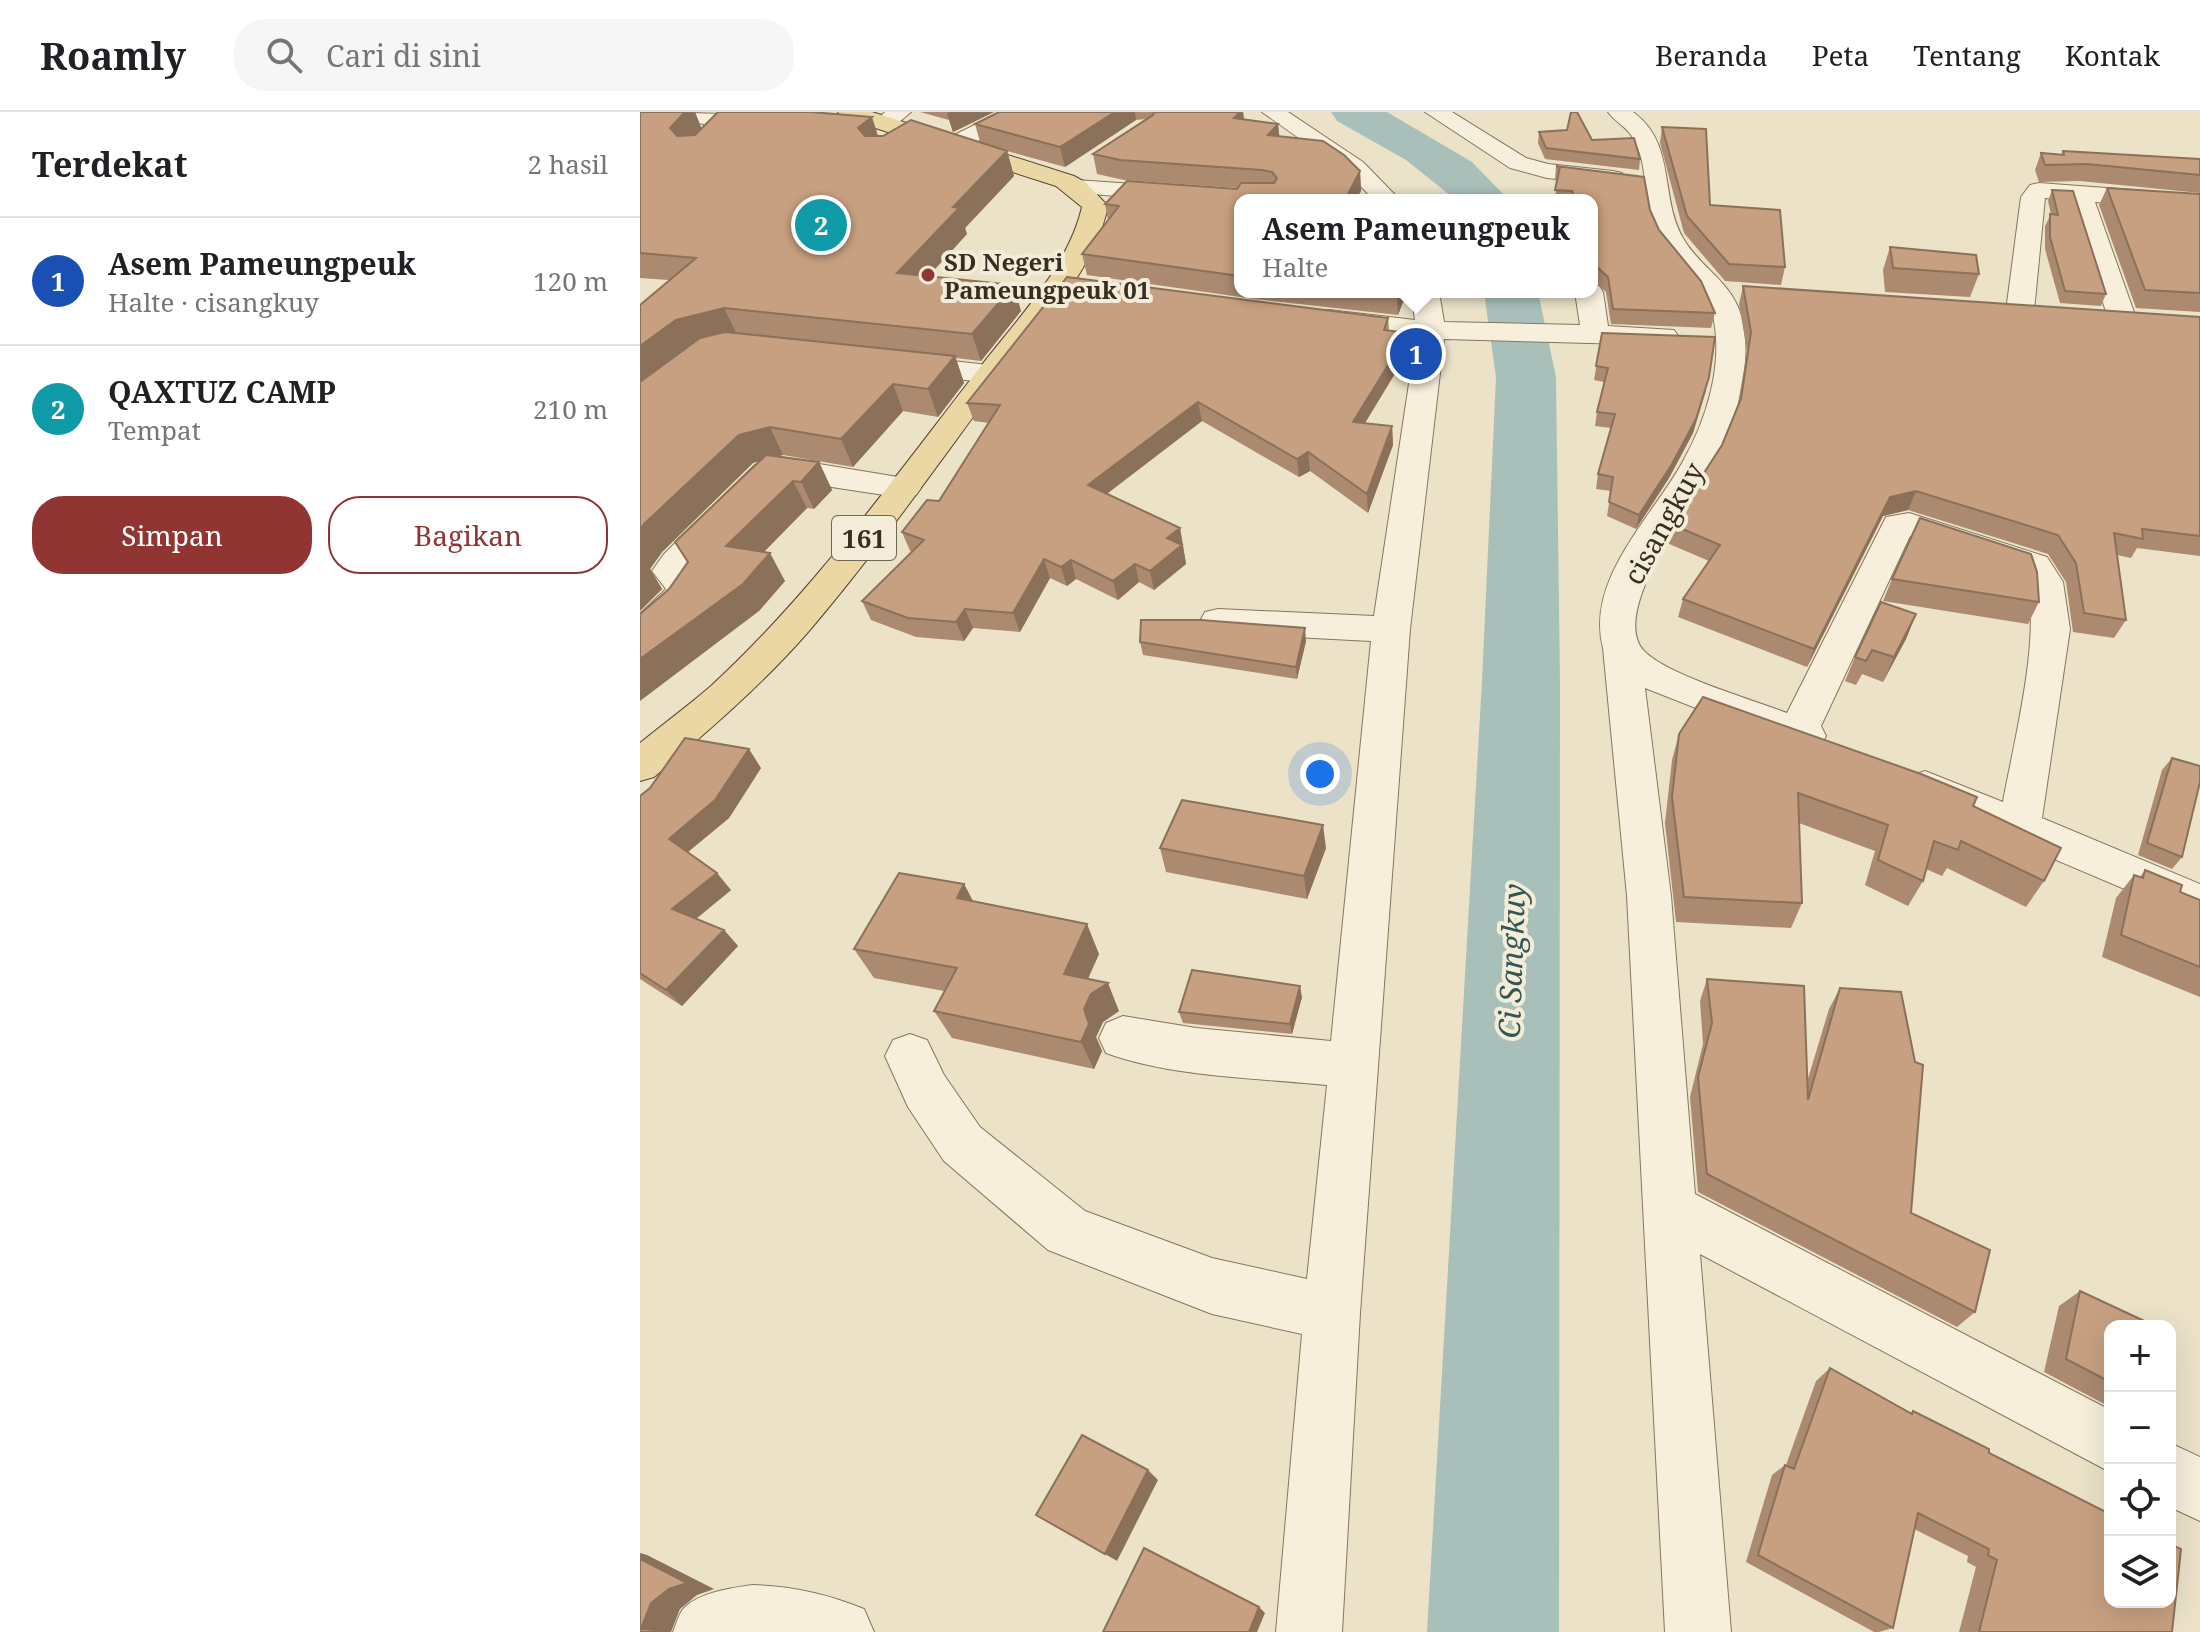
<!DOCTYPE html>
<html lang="id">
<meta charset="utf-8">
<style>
:root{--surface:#fff;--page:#f6f6f6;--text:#202124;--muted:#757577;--line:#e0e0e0;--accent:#913533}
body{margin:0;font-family:"Noto Serif",serif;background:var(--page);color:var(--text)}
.controls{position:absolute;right:24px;bottom:24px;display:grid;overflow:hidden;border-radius:16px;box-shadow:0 8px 32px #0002}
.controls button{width:72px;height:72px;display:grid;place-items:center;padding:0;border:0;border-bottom:2px solid var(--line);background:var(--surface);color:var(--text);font:40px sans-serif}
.you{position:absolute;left:680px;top:662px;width:28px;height:28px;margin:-20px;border:6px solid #fff;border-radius:50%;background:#1a73e8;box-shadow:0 0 0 12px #1a73e833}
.badge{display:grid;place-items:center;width:52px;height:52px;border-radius:50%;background:var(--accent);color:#fff;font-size:26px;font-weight:700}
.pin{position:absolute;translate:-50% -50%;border:4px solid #fff;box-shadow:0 2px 8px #0006}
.popup{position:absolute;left:594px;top:82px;width:364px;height:104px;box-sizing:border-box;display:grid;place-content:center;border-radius:16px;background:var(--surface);filter:drop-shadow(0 2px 6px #0005);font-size:26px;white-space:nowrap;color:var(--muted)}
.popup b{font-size:30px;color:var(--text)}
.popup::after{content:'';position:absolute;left:50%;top:100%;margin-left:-16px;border:16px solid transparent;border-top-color:var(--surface)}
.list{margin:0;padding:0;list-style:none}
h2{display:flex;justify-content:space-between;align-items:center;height:104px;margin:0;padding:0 32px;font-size:34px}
h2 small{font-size:26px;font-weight:400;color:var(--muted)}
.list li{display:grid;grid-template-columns:52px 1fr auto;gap:24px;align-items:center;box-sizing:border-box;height:128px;padding:0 32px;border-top:2px solid var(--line)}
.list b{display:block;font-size:30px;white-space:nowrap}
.list p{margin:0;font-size:26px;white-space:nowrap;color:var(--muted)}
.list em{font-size:26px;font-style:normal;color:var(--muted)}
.actions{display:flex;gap:16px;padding:24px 32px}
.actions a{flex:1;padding:18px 0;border:2px solid var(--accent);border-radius:32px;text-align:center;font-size:28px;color:var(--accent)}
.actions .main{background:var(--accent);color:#fff}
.icon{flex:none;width:44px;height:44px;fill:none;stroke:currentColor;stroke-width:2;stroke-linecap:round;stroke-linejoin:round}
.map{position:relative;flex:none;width:1560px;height:1520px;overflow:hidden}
header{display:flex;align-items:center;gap:48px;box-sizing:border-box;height:112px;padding:0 40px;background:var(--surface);border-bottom:2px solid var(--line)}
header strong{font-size:38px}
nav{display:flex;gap:44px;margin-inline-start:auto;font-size:28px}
.search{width:560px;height:72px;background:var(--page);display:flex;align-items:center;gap:20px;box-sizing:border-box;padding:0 28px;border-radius:32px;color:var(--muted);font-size:30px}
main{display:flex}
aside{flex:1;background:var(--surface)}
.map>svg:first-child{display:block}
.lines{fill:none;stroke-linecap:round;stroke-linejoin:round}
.river{fill:#a9c0ba;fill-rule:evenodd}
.minor-casing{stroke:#86755f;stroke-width:2}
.major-casing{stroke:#554332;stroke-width:2}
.minor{fill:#f7efdb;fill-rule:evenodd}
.major{fill:#ebd7a4;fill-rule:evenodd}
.wall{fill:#ab8a6f}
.shaded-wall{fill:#8b705a}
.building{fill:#c7a081;stroke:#8b705a;stroke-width:2}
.poi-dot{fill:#913533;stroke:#f3ecd8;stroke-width:3}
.labels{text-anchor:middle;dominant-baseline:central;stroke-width:8;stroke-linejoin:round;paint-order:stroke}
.far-poi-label{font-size:24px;font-weight:bold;fill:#382d21;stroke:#f3ecd8;text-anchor:start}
.shield{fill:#f3ecd8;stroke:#706658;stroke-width:2}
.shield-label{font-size:26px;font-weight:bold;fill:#382d21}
.street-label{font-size:28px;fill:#382d21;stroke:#f3ecd8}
.water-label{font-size:30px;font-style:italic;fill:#325655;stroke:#f3ecd8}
</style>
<header>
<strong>Roamly</strong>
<div class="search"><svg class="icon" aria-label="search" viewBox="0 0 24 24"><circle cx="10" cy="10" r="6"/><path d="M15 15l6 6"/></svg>Cari di sini</div>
<nav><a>Beranda</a><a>Peta</a><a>Tentang</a><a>Kontak</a></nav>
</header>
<main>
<aside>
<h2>Terdekat<small>2 hasil</small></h2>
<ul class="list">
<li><span class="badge" style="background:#1a4fb4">1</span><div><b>Asem Pameungpeuk</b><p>Halte · cisangkuy</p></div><em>120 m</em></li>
<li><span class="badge" style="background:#0f9aa8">2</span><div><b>QAXTUZ CAMP</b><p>Tempat</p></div><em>210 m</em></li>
</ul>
<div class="actions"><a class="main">Simpan</a><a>Bagikan</a></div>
</aside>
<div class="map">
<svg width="1560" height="1520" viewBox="0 0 1560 1520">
<rect width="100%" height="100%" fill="#ebe2c8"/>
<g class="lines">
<path class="river" d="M691,0H747L832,50L869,88H816L766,48L697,9Z
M844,180H898L916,265L920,569L919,1520H787L842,569L856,265Z"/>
<g class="minor-casing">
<path id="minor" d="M18,0L83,2L87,22L64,46H48L44,41L64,20V12L21,5Z
M245,0H271L252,16H236L233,11Z
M361,0H389L386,5L318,39H302L298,34L302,29Z
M622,0H648L723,50L760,88H734L707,60Z
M785,0H812L886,46L908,52L973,59L982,61L985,66L982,71L973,73L907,66L870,56Z
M968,0H993C1037,32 1019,84 1043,126C1059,155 1091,169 1101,203C1113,246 1099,299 1081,338C1063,378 966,499 1004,539C1029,564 1111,587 1147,601L1246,405L1269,401L1407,445L1423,470L1430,517L1402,706L1560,772V809L1270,686L1264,675L1270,664L1285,659L1363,690C1372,637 1407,505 1382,461L1270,424L1181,614L1186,624L1180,634L1166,639L1152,634L1005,576L1031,784L1055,1082L1470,1298V1360L1060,1142L1091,1520H1025L987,784L963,536C945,468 1012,405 1042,351C1066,309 1084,253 1073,204C1065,171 1031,156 1017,126C1001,95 1011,56 993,26C987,15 975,10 968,0Z
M436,68L624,81L633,83L636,88H600V94L427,80L424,75L427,70Z
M1399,71L1560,83V97L1455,90L1496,206L1492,212L1482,214L1472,212L1468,206L1430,88L1405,86L1394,199L1390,205L1380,207L1370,205L1366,199L1381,85L1390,73Z
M952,173L959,174L963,180L968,214L1034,218L1038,224L1034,230L1024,233L804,227L770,517L720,1201L702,1520H636L662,1222L572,1202L408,1138L304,1049L268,995L245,944L253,928L270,922L287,928L304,963L340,1015L445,1099L572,1146L667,1167L687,973C616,966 532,965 466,941L459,926L466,911L483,904L556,916L691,929L731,529L578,521L565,518L560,509L565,500L578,497L734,504L776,225L679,212L675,206L679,200L689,198L775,208L771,180H799L804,210L940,213L935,180H952Z
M260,243L348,253L359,256L363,262L359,268L348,271L250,258L245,252L250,246Z
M143,346L264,366L276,369L281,376L276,383L264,386L139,367L48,458L62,476C53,499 23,529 0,536V502L26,477L12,459L24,442L115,353Z
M1530,1331L1560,1345V1409L1530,1395Z
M112,1473C152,1474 188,1482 224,1497L234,1520H33C36,1513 39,1501 44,1496C60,1480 92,1476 112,1473Z"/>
</g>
<g class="major-casing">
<path id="major" d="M198,0H232L434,64L445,70L468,94C455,157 402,212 364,263C300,349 238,438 169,519C122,573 68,619 14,665L0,669V631C23,612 48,594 71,574C172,481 254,366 338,258C375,209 428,156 442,95L416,74L201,5Z"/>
</g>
<use href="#minor" class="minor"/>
<use href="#major" class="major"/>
</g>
<path class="wall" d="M0,0H55L61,17L238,24L340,30L335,12L359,0H603L604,7L638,12L639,24L720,59L721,79L600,88V180H767L758,203L614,187L447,163L442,142L468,108L465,92L598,76L484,68L457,62L453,42L506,7L496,8L425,55L367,39L374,64L325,116L327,122L288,164L381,199L341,249L316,246L324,271L298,305L263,299L213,355L143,343L138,344L179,350L192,378L174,397L167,396L124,440L145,469L119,499L29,477L47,450L35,430L119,349L113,351L22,440L10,457L22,477L0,499L29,168L0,166Z
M280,0H354L313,20L309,8Z
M1022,15L1070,93L1145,155L1141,173L1085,169L1044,121L1020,31Z
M899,20L952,28L1000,47L999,58L905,47L898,31Z
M1423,39L1560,47V81L1440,69L1399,70L1395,58L1401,41L1421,43Z
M916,54L1010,98L1019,118L1075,201L1071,216L971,212L966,180L956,171L952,158V88H915L917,69L915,68Z
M1467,76L1560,82V200L1496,196L1459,93Z
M1412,78L1466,182L1461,194L1420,191L1405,137V114L1411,102L1408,89Z
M1250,135L1339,162L1330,185L1245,180L1243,158Z
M1103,174L1560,205V444L1497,436L1491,446L1477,443L1486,508L1474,526L1433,520L1426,470L1408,442L1268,398L1243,404L1167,555L1038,505L1043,487L1069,449L1027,431L1031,412L1082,333L1098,292L1107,239L1099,192Z
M748,206L749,218L768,240L725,311L752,314L753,333L728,401L670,359L659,365L562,309L467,382L540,416L546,452L514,478L499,470L478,488L436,467L427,474L410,466L380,520L333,516L324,529L276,525L231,508L222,489L272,440L270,439L262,420L299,389L349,311L334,309L327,291Z
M962,221L1066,279L1053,321L1029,366L996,417L967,404L971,379L956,377L958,362L971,316L955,314L957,300L964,270L954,268Z
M1252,467L1399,490L1388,512L1243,489Z
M1276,502L1266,527L1243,570L1222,562L1216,573L1205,569L1215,545Z
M666,529L657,567L503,543L500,530Z
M1039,622L1333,694L1404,769L1386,795L1307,756L1302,764L1286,757L1283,769L1268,794L1225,773L1235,739L1159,711L1162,791L1151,816L1036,810L1025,711L1032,648Z
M1532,646L1542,745L1532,757L1498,743L1522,658Z
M121,656L89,706L48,740L91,778L56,807L84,818L98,834L42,894L0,867V684Z
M520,736H686L667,787L526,760Z
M1505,758L1540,780L1560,788V885L1462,845L1476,786L1494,763L1500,765Z
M324,772L333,790L459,842L448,867L479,899L463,910L456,925L462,939L454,957L312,926L294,899L304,879L234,866L214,837Z
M1067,867L1167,970L1189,897L1200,876L1271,1101L1335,1200L1317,1215L1058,1080L1050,985L1063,932L1060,889Z
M662,885L652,922L543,911L539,900Z
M1440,1179L1470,1214V1295L1404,1260L1419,1194Z
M1190,1256L1271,1301L1273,1299L1349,1341L1532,1520H1319L1336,1455L1327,1450L1328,1444L1274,1417L1253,1516L1239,1520H1234L1106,1450L1132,1363L1145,1353H1146L1176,1269Z"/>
<path class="shaded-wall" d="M45,0H55L61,15V19L41,41L30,16Z
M310,0H354L313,20L307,1Z
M475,0H495L496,8L425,55L420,35Z
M600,0H603L605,16L594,6Z
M232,5L240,30L227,41L218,16Z
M638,12L640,31L628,23Z
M367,39L374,64L325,116L327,122L267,188L257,161L313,95Z
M720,59L721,79L716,88H705Z
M374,173L381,199L341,249L332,222Z
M758,180H767L758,203L757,182Z
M84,196L97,223L0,272V234L36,208Z
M768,221V240L714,329L713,310Z
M315,244L324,271L298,305L288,277Z
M1069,265L1053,321L1029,366L996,417L999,403Z
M253,272L263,299L213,355L201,327Z
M558,290L562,309L453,392L448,373Z
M752,314L753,333L728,401L727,382Z
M130,315L143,343L113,351L22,440L10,457L22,477L0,499V418L4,412L99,323Z
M668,340L670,359L659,365L657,347Z
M179,350L192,378L174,397L161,370Z
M153,369L167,396L102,462L86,434Z
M1276,379L1268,398L1243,404L1167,555L1174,537L1250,385Z
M540,416L546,452L514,478L510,459L527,426Z
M130,441L145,469L119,499L0,589V547Z
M404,447L410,466L380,520L373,501Z
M431,448L436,467L427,474L421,455Z
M495,452L499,470L478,488L473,469Z
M325,497L333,516L324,529L316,510Z
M1276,502L1266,527L1243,570L1254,545Z
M665,516L666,529L657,567L656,555Z
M109,637L121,656L89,706L43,744L29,727Z
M683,713L686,736L667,787L664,764Z
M77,761L91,778L47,814L32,797Z
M324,772L340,802L317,786Z
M447,812L459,842L437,890L424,862Z
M84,818L98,834L42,894L26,878Z
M468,871L479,899L463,910L456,925L462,939L454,957L441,930L444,897L451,882Z
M660,874L662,885L652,922L650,912Z
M508,1358L518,1368L477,1449L465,1442Z
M0,1441L7,1443L74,1477L57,1483L40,1497L31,1520H15L1,1517Z
M619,1495L625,1501L617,1520H609Z"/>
<path class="building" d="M0,0H45L30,16L37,24L55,23L78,0H171L232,5L218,16L225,24H243L271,8L367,39L313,95L319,96L257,161L374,173L332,222L84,196L36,208L0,234V193L56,146L0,141Z
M359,0H475L420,35L335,12Z
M514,0H600L594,6L638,12L628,23L683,29L704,43L720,59L705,88H600V164L442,142L479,94L465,92L487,69L597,77L601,71H634L637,66L632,60L622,58L480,48L453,42L513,3Z
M931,0H937L952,28L994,26L1000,47L906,36L899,20L927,18Z
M1022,15L1066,17L1070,93L1140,98L1145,155L1089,152L1047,104Z
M1423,39L1560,47V63L1447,52L1405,53L1401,41L1424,43Z
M916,54L1004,65L1010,98L1019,118L1061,169L1075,201L973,197L968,165L958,156L952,138V88H935L932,79L915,78L920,55Z
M1467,76L1560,82V181L1505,178Z
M1412,78L1433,79L1466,182L1425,179L1410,125V102L1418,103Z
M1250,135L1336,143L1339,162L1253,156Z
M427,165L748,206L744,218L768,221L713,310L752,314L727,382L668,340L657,347L558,290L448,373L540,416L527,426L542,433L510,459L495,452L473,469L431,448L421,455L404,447L373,501L325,497L316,510L268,506L222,489L284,428L262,420L287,388L299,389L360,293L327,291Z
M1103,174L1560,205V424L1502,417L1503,427L1474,421L1486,508L1444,501L1436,451L1418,423L1276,379L1250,385L1174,537L1043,487L1080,433L1031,412L1082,333L1101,287L1111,220Z
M85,220L315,244L288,277L253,272L201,327L130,315L99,323L4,412L0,418V270L60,226Z
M962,221L1075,225L1069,265L1056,307L1032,352L999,403L969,390L973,365L958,362L975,302L957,300L968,256L956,254Z
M126,343L179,350L161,370L153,369L86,434L130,441L103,472L0,547V502L29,477L48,450L35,430Z
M1280,406L1391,442L1397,460L1399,490L1252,467Z
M1241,490L1276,502L1254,545L1232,538L1226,549L1215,545Z
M501,508H561L665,516L656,555L500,530Z
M1063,585L1281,662L1337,685L1333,694L1421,736L1404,769L1321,729L1318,738L1294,729L1283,769L1238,748L1248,713L1158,681L1162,791L1044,785L1032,685L1039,622Z
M45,626L109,637L75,688L29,727L77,761L32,797L84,818L26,878L0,861V684L10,676Z
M1532,646L1560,654V670L1542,745L1507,731Z
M542,688L683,713L664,764L520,736Z
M1505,758L1542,773L1540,780L1560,788V855L1481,823L1494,763L1503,766Z
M259,761L324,772L317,786L447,812L424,862L468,871L451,882L444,897L449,912L441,930L294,899L317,856L214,837Z
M552,858L660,874L650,912L539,900Z
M1067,867L1164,874L1168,988L1200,876L1261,880L1275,950L1283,953L1271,1101L1350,1138L1335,1200L1067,1062L1058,965L1072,911Z
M1440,1179L1515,1214H1470V1270L1426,1247Z
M1190,1256L1272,1302L1273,1299L1349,1337V1341L1470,1402V1490H1530V1432L1541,1437L1532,1520H1339L1357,1448L1348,1443L1349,1437L1278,1401L1253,1516L1118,1443L1145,1353L1154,1357Z
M442,1323L508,1358L465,1442L396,1403Z
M504,1436L619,1495L609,1520H463Z
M0,1447L47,1471L29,1477L11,1491L1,1517L16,1518L15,1520H0Z"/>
<circle class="poi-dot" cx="288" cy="163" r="8"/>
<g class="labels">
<g class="far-poi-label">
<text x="304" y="149">SD Negeri<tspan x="304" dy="28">Pameungpeuk 01</tspan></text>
</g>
<rect class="shield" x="192" y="404" width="64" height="44" rx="6"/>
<g class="shield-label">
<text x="224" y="426">161</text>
</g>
<g class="street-label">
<text transform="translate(1023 411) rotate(-61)">cisangkuy</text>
</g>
<g class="water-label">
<text transform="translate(871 849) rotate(-88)">Ci Sangkuy</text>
</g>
</g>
</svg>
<div class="controls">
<button>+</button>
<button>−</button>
<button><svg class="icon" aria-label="locate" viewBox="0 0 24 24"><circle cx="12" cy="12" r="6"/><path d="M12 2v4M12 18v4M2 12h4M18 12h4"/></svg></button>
<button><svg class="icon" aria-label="layers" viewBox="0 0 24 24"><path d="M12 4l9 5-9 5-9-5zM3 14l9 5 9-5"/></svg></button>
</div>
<div class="you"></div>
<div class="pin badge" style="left:776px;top:242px;background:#1a4fb4">1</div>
<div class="popup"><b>Asem Pameungpeuk</b>Halte</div>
<div class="pin badge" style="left:181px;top:113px;background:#0f9aa8">2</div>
</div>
</main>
